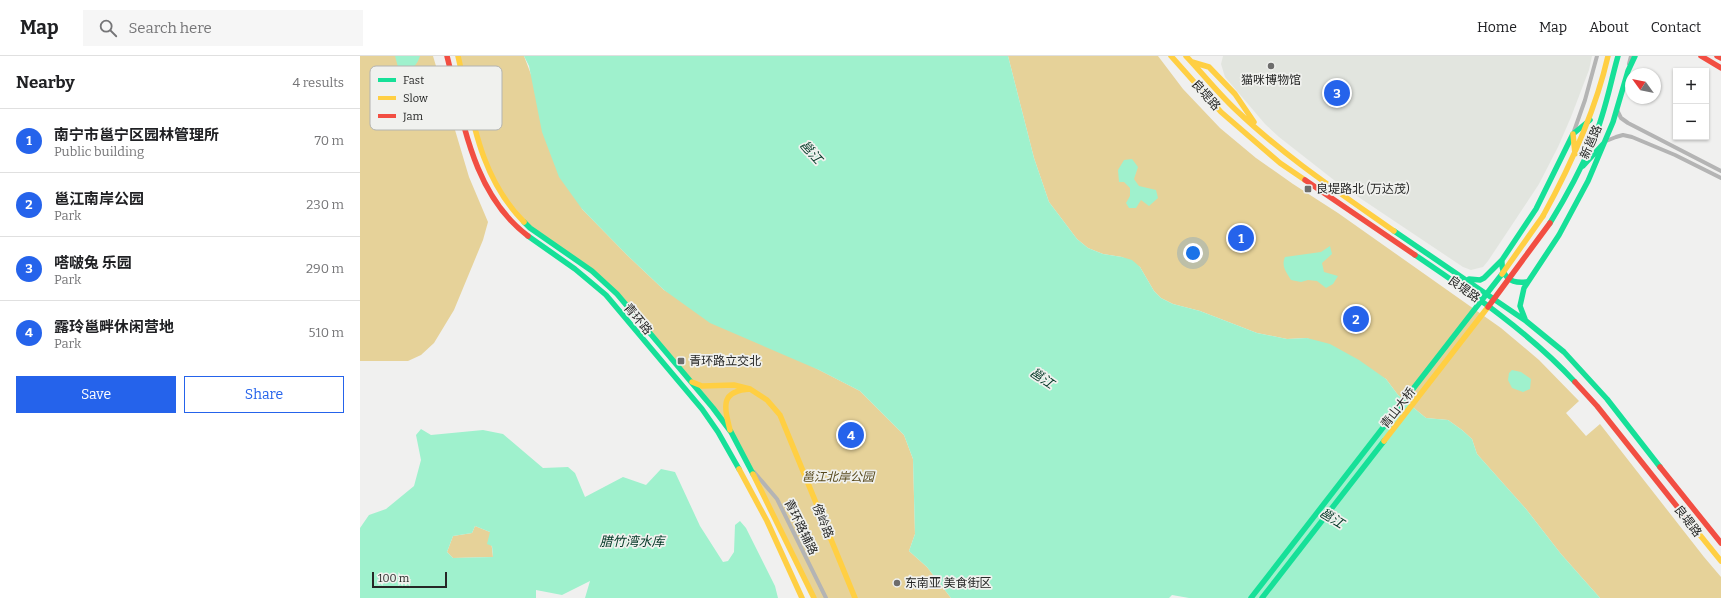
<!DOCTYPE html>
<meta charset="utf-8">
<style>
:root{--surface:#fff;--page:#f6f6f6;--text:#202124;--muted:#757577;--line:#e0e0e0;--accent:#2563eb}
body{margin:0;font-family:Bitter,"Noto Sans SC",serif;background:var(--page);color:var(--text)}
.controls{position:absolute;right:12px;top:12px;display:grid;overflow:hidden;border-radius:0px;box-shadow:0 1px 3px #0004}
.controls button{width:36px;height:36px;display:grid;place-items:center;padding:0;border:0;border-bottom:1px solid var(--line);background:var(--surface);color:var(--text);font:20px sans-serif}
.compass{position:absolute;left:1265px;top:12px;width:36px;height:36px;border-radius:50%;background:var(--surface);box-shadow:0 1px 3px #0004;rotate:303deg}
.scale{position:absolute;left:12px;bottom:10px;width:75px;box-sizing:border-box;padding-left:4px;border:2px solid #262726;border-top:0;font-size:11px;line-height:14px;white-space:nowrap;color:#262726;-webkit-text-stroke:3px #f0f1ee;paint-order:stroke}
.you{position:absolute;left:833px;top:197px;width:14px;height:14px;margin:-10px;border:3px solid #fff;border-radius:50%;background:#1a73e8;box-shadow:0 0 0 6px #1a73e833}
.badge{display:grid;place-items:center;width:26px;height:26px;border-radius:50%;background:var(--accent);color:#fff;font-size:13px;font-weight:700}
.pin{position:absolute;translate:-50% -50%;border:2px solid #fff;box-shadow:0 1px 4px #0006}
.list{margin:0;padding:0;list-style:none}
h2{display:flex;justify-content:space-between;align-items:center;height:52px;margin:0;padding:0 16px;font-size:17px}
h2 small{font-size:13px;font-weight:400;color:var(--muted)}
.list li{display:grid;grid-template-columns:26px 1fr auto;gap:12px;align-items:center;box-sizing:border-box;height:64px;padding:0 16px;border-top:1px solid var(--line)}
.list b{display:block;font-size:15px;white-space:nowrap}
.list p{margin:0;font-size:13px;white-space:nowrap;color:var(--muted)}
.list em{font-size:13px;font-style:normal;color:var(--muted)}
.actions{display:flex;gap:8px;padding:12px 16px}
.actions a{flex:1;padding:9px 0;border:1px solid var(--accent);border-radius:0px;text-align:center;font-size:14px;color:var(--accent)}
.actions .main{background:var(--accent);color:#fff}
.icon{flex:none;width:22px;height:22px;fill:none;stroke:currentColor;stroke-width:2;stroke-linecap:round;stroke-linejoin:round}
.map{position:relative;flex:none;width:1361px;height:542px;overflow:hidden}
header{display:flex;align-items:center;gap:24px;box-sizing:border-box;height:56px;padding:0 20px;background:var(--surface);border-bottom:1px solid var(--line)}
header strong{font-size:19px}
nav{display:flex;gap:22px;margin-inline-start:auto;font-size:14px}
.search{width:280px;height:36px;background:var(--page);display:flex;align-items:center;gap:10px;box-sizing:border-box;padding:0 14px;border-radius:0px;color:var(--muted);font-size:15px}
main{display:flex}
aside{flex:1;background:var(--surface)}
.map>svg:first-child{display:block}
.built{fill:#e2e5df}
.green{fill:#e6d299}
.water{fill:#9ff1cd;fill-rule:evenodd}
.lines{fill:none;stroke-linecap:round;stroke-linejoin:round}
.street{stroke:#b4b4b4;stroke-width:4}
.fast{stroke:#16e098;stroke-width:5.5}
.slow{stroke:#ffcf43;stroke-width:5.5}
.jam{stroke:#f24e42;stroke-width:5.5}
.fast-bridge{stroke:#16e098;stroke-width:5.5}
.slow-bridge{stroke:#ffcf43;stroke-width:5.5}
.jam-bridge{stroke:#f24e42;stroke-width:5.5}
.poi-dot{fill:#6d6d6c;stroke:#f0f1ee;stroke-width:1.5}
.labels{text-anchor:middle;dominant-baseline:central;stroke-width:3.5;stroke-linejoin:round;paint-order:stroke}
.poi-label{font-size:12px;fill:#262726;stroke:#f0f1ee;text-anchor:start}
.street-label{font-size:12px;fill:#262726;stroke:#f0f1ee}
.park-label{font-size:12px;font-style:italic;fill:#57491d;stroke:#f0f1ee}
.water-label{font-size:13px;font-style:italic;fill:#003624;stroke:#f0f1ee}
.key{fill:#f0f1ee;stroke:#b3b4b2;stroke-width:1}
.key-label{font-size:11px;fill:#262726}
</style>
<header>
<strong>Map</strong>
<div class="search"><svg class="icon" aria-label="search" viewBox="0 0 24 24"><circle cx="10" cy="10" r="6"/><path d="M15 15l6 6"/></svg>Search here</div>
<nav><a>Home</a><a>Map</a><a>About</a><a>Contact</a></nav>
</header>
<main>
<aside>
<h2>Nearby<small>4 results</small></h2>
<ul class="list">
<li><span class="badge">1</span><div><b>南宁市邕宁区园林管理所</b><p>Public building</p></div><em>70 m</em></li>
<li><span class="badge">2</span><div><b>邕江南岸公园</b><p>Park</p></div><em>230 m</em></li>
<li><span class="badge">3</span><div><b>嗒啵兔 乐园</b><p>Park</p></div><em>290 m</em></li>
<li><span class="badge">4</span><div><b>露玲邕畔休闲营地</b><p>Park</p></div><em>510 m</em></li>
</ul>
<div class="actions"><a class="main">Save</a><a>Share</a></div>
</aside>
<div class="map">
<svg width="1361" height="542" viewBox="0 0 1361 542">
<rect width="100%" height="100%" fill="#f0f0ef"/>
<path class="built" d="M863,0H1232L1229,14L1211,61L1198,91L1179,128L1128,205L1123,211L1111,214L1103,211L979,128L919,81L905,68L865,21L861,8Z"/>
<path class="green" d="M0,0H73L109,121L128,166L123,184L94,254L74,287L61,299L48,305H0Z
M98,0H164L222,153L267,199L304,234L500,335L544,379L553,403L555,478L549,495L567,511L591,542H454L371,376L257,238L156,158L128,115Z
M648,0H798L823,33L860,72L896,102L933,128L978,157L1141,272L1179,304L1219,345L1206,357L1226,380L1240,368L1344,501L1361,521V542H1240L1201,498L1166,453L1117,398L1112,383L1102,374L1088,364L1066,362L1038,339L1026,323L947,282L927,283L897,277L840,255L813,248L801,242L794,235L780,211L762,201L743,198L728,192L717,183L689,146L674,102Z
M115,470L130,476L133,501L93,502L87,496L93,480L112,477Z"/>
<path class="water" d="M35,0H60C57,10 51,14 41,15L38,11Z
M164,0H648L674,102L689,146L717,183L728,192L743,198L762,201L772,204L780,211L794,235L801,242L813,248L840,255L897,277L927,283L947,282L970,288L999,304L1026,323L1038,339L1066,362L1088,364L1102,374L1112,383L1117,398L1166,453L1201,498L1240,542H829L812,539L809,542H591L567,511L549,495L555,478L553,403L544,379L500,335L459,314L350,267L304,234L267,199L222,153L199,121L182,76L169,10Z
M772,103L778,111L774,123L779,130L796,134L798,142L789,150L781,144L776,152H769L766,147L770,140V132L764,126H759L758,114L764,104Z
M970,190L972,198L962,207L964,216L978,220L973,228L966,232L957,225L948,224L941,226L931,224C926,216 921,210 925,201L961,196Z
M1152,314L1161,316L1171,323L1170,333L1163,336L1152,332L1148,324L1149,317Z
M61,373L71,379L123,374L143,378L183,412L208,411L215,417L225,441L263,421L286,429L301,413L315,416L340,470L363,506L368,505L374,496L375,469L380,465L386,472L415,530L418,542H225L230,525L202,539L176,534V542H0V472L9,459L26,453L54,430L61,404L56,379ZM115,470L130,476L127,488L132,490L133,501L93,502L87,496L93,480L112,477Z"/>
<g class="lines">
<path class="street" d="M1269,8L1271,0
M1257,54L1261,62L1268,67L1361,115
M1213,78L1225,44L1237,0
M1246,85L1256,81L1263,79L1272,81L1315,99L1361,122
M394,416L417,443L466,542"/>
<path class="fast" d="M1223,110L1244,87
M164,166L170,172L232,215L257,238L353,352L371,376L393,418
M1190,167C1206,141 1221,113 1233,85C1245,58 1250,28 1258,0
M1034,175L1166,265L1204,296L1247,343L1300,411
M168,180L215,213L246,239L342,353L358,376L379,413
M1055,199C1111,237 1169,276 1215,326
M1142,204C1141,220 1150,228 1166,226
M1109,223L1120,224L1124,222L1142,204L1176,153L1213,78L1230,64
M1165,263L1160,250L1164,232L1199,179L1228,125L1253,66L1268,15L1275,0"/>
<path class="slow" d="M98,0C112,59 119,121 164,166
M811,0L861,56L920,107L945,124
M826,0C843,18 858,37 876,54C924,100 980,137 1034,175
M832,6L849,11L875,38L894,66
M1213,78L1215,98
M1183,160C1211,109 1235,57 1248,0
M332,326L342,330L374,329L390,333C360,335 364,350 370,374
M390,333L407,344L420,359L495,542
M379,413L407,465L442,542
M393,418L454,542
M1327,463L1361,505"/>
<path class="jam" d="M87,0C103,63 112,138 168,180
M1341,0L1361,12
M1357,0L1361,2
M945,124L1055,199
M1215,326L1237,350L1327,463
M1300,411L1361,487"/>
<path class="fast-bridge" d="M891,542L1142,218
M902,542L1024,385"/>
<path class="slow-bridge" d="M1142,218L1183,160
M1024,385L1128,251"/>
<path class="jam-bridge" d="M1128,251L1190,167"/>
</g>
<g class="poi-dot">
<circle cx="911" cy="10" r="4"/>
<rect x="944" y="129" width="8" height="8" rx="2"/>
<rect x="317" y="301" width="8" height="8" rx="2"/>
<circle cx="537" cy="527" r="4"/>
</g>
<g class="labels">
<g class="poi-label">
<text x="911" y="24" text-anchor="middle">猫咪博物馆</text>
<text x="956" y="133">良堤路北 (万达茂)</text>
<text x="329" y="305">青环路立交北</text>
<text x="545" y="527">东南亚 美食街区</text>
</g>
<g class="street-label">
<text transform="translate(846 39) rotate(48)">良堤路</text>
<text transform="translate(1231 86) rotate(-66)">新邕路</text>
<text transform="translate(1104 233) rotate(35)">良堤路</text>
<text transform="translate(278 263) rotate(50)">青环路</text>
<text transform="translate(1038 352) rotate(-52)">青山大桥</text>
<text transform="translate(463 465) rotate(68)">傍岭路</text>
<text transform="translate(1328 465) rotate(52)">良堤路</text>
<text transform="translate(441 471) rotate(64)">青环路辅路</text>
</g>
<g class="park-label">
<text x="478" y="421">邕江北岸公园</text>
</g>
<g class="water-label">
<text transform="translate(451 96) rotate(48)">邕江</text>
<text transform="translate(682 322) rotate(34)">邕江</text>
<text transform="translate(972 462) rotate(32)">邕江</text>
<text x="272" y="485">腊竹湾水库</text>
</g>
</g>
<rect x="10" y="10" width="132" height="64" rx="6" class="key"/>
<rect x="18" y="22" width="18" height="4" fill="#16e098"/>
<rect x="18" y="40" width="18" height="4" fill="#ffcf43"/>
<rect x="18" y="58" width="18" height="4" fill="#f24e42"/>
<g class="key-label">
<text x="43" y="28">Fast</text>
<text x="43" y="46">Slow</text>
<text x="43" y="64">Jam</text>
</g>
</svg>
<div class="controls">
<button>+</button>
<button>−</button>
</div>
<svg class="compass" viewBox="-18 -18 36 36"><path d="M0-13l5 13h-10z" fill="#e53935"/><path d="M0 13l5-13h-10z" fill="#757577"/></svg>
<div class="scale">100 m</div>
<div class="you"></div>
<div class="pin badge" style="left:881px;top:182px">1</div>
<div class="pin badge" style="left:996px;top:263px">2</div>
<div class="pin badge" style="left:977px;top:37px">3</div>
<div class="pin badge" style="left:491px;top:379px">4</div>
</div>
</main>
